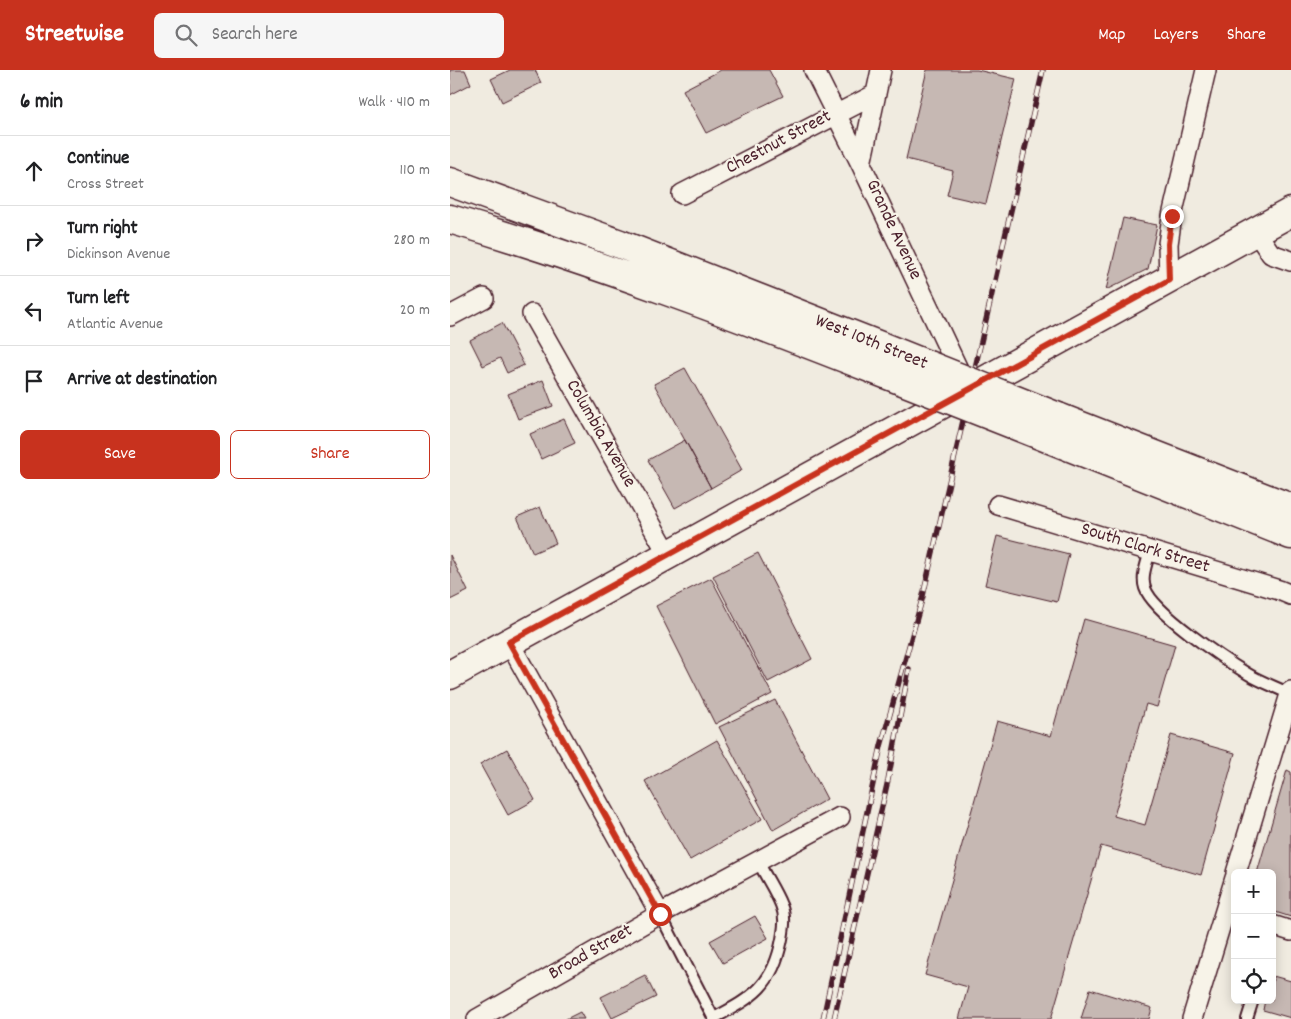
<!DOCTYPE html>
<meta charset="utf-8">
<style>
:root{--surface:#fff;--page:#f6f6f6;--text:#202124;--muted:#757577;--line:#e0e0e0;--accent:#c8321e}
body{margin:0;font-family:Dekko,sans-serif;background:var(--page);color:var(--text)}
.controls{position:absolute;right:15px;bottom:15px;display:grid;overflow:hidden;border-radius:8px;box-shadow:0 2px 12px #0003}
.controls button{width:45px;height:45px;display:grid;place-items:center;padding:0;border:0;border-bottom:1px solid var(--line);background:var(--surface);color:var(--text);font:25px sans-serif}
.stop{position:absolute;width:15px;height:15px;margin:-11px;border:4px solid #c8321e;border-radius:50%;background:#fff}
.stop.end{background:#c8321e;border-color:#fff;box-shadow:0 1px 5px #0008}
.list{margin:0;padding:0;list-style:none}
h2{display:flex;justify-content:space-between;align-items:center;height:65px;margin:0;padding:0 20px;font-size:21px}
h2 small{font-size:16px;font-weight:400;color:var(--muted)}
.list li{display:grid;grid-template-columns:32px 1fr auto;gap:15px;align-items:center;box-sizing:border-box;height:70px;padding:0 20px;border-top:1px solid var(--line)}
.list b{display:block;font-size:19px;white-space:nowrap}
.list p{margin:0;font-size:16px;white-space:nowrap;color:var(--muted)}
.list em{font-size:16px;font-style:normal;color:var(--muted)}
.actions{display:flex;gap:10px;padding:15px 20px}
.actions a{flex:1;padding:11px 0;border:1px solid var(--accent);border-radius:8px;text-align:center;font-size:18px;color:var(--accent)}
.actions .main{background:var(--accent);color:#fff}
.icon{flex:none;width:28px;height:28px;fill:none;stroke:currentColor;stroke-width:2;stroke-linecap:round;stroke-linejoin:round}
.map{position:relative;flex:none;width:841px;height:949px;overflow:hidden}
header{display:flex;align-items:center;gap:30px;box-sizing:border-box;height:70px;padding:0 25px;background:var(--accent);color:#fff}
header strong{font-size:24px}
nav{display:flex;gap:28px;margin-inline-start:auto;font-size:18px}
.search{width:350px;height:45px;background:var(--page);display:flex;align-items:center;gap:12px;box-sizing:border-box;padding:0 18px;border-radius:8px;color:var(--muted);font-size:19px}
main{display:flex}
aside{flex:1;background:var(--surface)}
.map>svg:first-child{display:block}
.building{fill:#c6b8b3;stroke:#4a1f2b}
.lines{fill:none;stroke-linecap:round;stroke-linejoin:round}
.lane-casing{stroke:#4a1f2b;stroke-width:14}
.street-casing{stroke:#4a1f2b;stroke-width:22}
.secondary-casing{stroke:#4a1f2b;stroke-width:31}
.primary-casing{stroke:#4a1f2b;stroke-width:31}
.lane{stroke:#f7f3e8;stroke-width:10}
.street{stroke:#f7f3e8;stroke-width:19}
.secondary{stroke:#f7f3e8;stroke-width:28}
.primary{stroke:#f7f3e8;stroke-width:28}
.rail-casing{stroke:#4a1f2b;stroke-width:5.5}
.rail{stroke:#f7f3e8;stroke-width:4;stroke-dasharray:11;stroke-linecap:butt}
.primary-bridge-casing{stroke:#4a1f2b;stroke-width:31;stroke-linecap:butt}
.primary-bridge{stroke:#f7f3e8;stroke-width:28}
.route{stroke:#c8321e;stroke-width:6}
.labels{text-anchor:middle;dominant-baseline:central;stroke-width:4.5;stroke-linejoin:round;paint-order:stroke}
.street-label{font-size:19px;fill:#4a1f2b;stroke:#f7f3e8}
</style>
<header>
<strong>Streetwise</strong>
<div class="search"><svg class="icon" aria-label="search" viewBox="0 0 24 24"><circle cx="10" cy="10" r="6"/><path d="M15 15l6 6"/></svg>Search here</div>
<nav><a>Map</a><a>Layers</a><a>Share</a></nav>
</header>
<main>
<aside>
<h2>6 min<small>Walk · 410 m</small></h2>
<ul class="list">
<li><svg class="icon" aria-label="ahead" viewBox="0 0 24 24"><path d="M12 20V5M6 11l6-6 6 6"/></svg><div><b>Continue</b><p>Cross Street</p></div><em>110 m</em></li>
<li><svg class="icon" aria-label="right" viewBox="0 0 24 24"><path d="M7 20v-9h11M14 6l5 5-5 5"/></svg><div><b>Turn right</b><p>Dickinson Avenue</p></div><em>280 m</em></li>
<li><svg class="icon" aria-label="left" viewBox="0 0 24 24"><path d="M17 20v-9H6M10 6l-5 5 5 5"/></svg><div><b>Turn left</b><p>Atlantic Avenue</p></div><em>20 m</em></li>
<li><svg class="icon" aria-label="arrive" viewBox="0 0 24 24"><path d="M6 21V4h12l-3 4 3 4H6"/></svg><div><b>Arrive at destination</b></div></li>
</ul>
<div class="actions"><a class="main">Save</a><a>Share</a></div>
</aside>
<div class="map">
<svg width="841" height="949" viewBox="0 0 841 949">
<rect width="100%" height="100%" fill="#f0ebe0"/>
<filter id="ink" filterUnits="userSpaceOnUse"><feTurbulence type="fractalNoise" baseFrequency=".02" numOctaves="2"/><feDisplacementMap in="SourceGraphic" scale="10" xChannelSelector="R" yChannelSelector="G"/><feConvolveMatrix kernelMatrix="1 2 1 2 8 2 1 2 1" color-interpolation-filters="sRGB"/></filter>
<g filter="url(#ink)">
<path class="building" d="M0,0H15L21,14L0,25Z
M60,0H85L91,13L52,32L41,9Z
M271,0H319L333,26L256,63L233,20Z
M477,0H527L566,9L536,134L497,125L503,101L456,89Z
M673,148L707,155L698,199L656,220Z
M52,253L74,295L57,303L50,288L33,296L20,270Z
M235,298L292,400L261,418L204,314Z
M93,310L103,336L68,349L58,324Z
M114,349L125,373L91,389L80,364Z
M235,370L261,418L225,438L198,390Z
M90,437L106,473L83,483L67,447Z
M547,466L619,484L607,532L535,515Z
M308,483L362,589L318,612L263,506Z
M0,485L18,521L0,530Z
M261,508L322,624L265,654L206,536Z
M634,549L725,575L707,637L696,634L664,746L695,755L721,665L785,683L751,805L651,776L601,949H509L518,917L475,905L547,651L601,666Z
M325,630L377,729L323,760L269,657Z
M267,670L312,749L240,790L195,711Z
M57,679L85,730L58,745L30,694Z
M837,700L841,702V847L822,841V803H807Z
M305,846L318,868L273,893L260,871Z
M195,905L206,927L162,948L151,927Z
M823,906L841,911V948L813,940L815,930H822Z
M640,919L702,938L699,949H631Z
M130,942L134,949H116Z"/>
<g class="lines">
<g class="lane-casing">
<path id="lane" d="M700,481C697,493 691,506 695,518C703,542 775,590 798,604C811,612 826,617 840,624
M210,844L264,949
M264,948C303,927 323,916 332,869C334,858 336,846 331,835C325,820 315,806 308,791
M797,949L803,930"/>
</g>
<g class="street-casing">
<path id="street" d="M364,0L411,94L515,314
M411,94L431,0
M232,124L426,24
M806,162L821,184L841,191
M719,210L718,174L722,146L756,0
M82,244L218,484
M0,246L34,228
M548,435L829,520L841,525
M59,572L210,844
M786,803L841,621
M822,855L841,861
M27,949L210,844L390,747
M742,949L785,808"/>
</g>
<g class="secondary-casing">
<path id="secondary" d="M0,605L841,142"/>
</g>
<g class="primary-casing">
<path id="primary" d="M0,112L170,174L433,277
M0,149C145,192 285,245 425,300
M608,347L841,438
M600,369L841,465"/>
</g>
<use href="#lane" class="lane"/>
<use href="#street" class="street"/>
<use href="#secondary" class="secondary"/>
<use href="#primary" class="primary"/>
<g class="rail-casing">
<path id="rail" d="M373,949L431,676L473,526L593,0
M384,949L438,710L459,599"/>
</g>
<use href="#rail" class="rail"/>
<g class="primary-bridge-casing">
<path id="primary-bridge" d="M433,277L608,347
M425,300L600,369"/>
</g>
<use href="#primary-bridge" class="primary-bridge"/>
</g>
</g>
<g class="lines" filter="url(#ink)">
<path class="route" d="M210,844L59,572L719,210L718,174L722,146"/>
</g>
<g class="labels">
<g class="street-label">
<text transform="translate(329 73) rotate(-28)">Chestnut Street</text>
<text transform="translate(443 160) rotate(65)">Grande Avenue</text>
<text transform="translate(421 273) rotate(22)">West 10th Street</text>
<text transform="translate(150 364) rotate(60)">Columbia Avenue</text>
<text transform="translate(695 479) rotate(17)">South Clark Street</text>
<text transform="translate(141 883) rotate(-30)">Broad Street</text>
</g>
</g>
</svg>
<div class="controls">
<button>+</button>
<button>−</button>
<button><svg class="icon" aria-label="locate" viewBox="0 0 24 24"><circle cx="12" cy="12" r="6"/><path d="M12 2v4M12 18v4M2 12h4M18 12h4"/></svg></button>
</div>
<div class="stop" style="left:210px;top:844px"></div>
<div class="stop end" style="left:722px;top:146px"></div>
</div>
</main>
